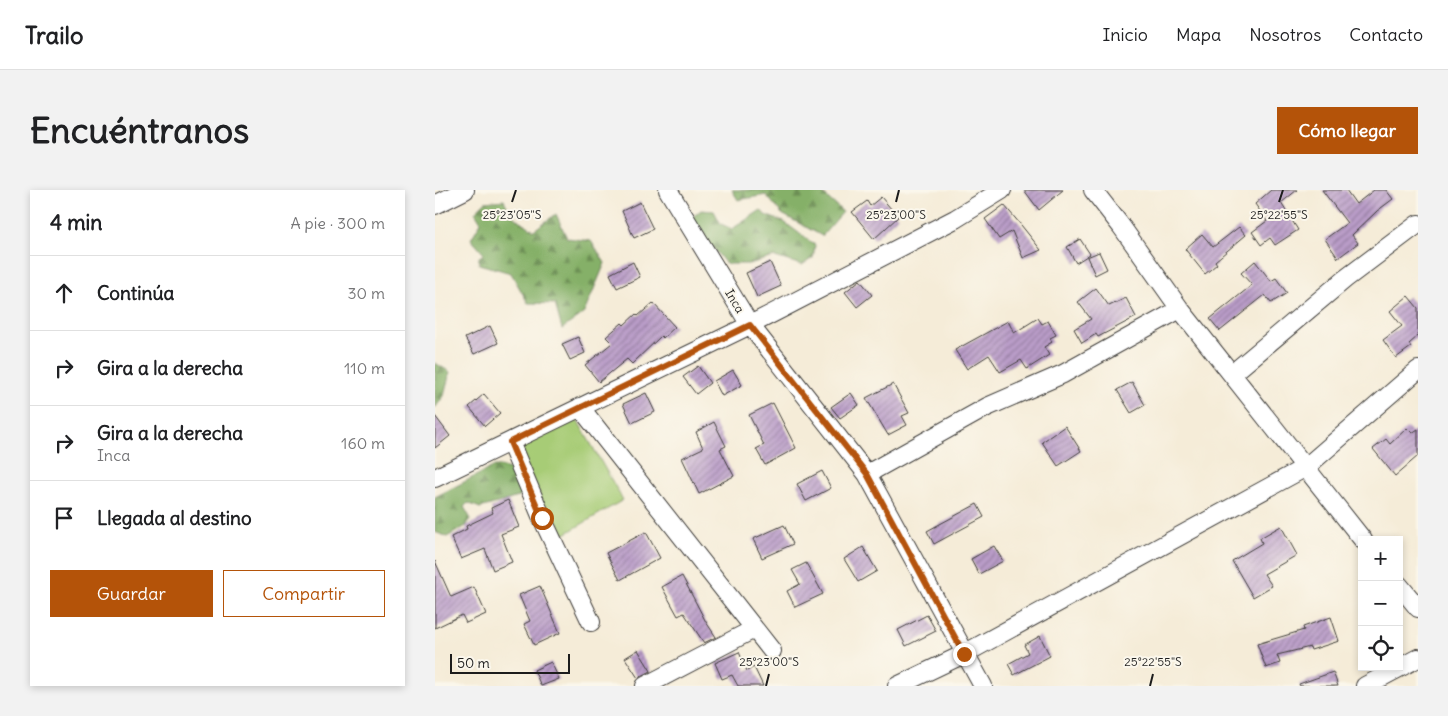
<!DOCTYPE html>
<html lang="es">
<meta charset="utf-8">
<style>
:root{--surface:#fff;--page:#f2f2f2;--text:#202124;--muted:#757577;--line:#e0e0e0;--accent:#b45309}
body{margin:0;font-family:Delius,sans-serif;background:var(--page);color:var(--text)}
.controls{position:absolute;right:15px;bottom:15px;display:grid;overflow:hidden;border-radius:0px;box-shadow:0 2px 8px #0003}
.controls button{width:45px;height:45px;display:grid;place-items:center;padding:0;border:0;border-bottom:1px solid var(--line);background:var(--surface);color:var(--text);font:25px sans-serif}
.scale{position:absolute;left:15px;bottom:12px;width:120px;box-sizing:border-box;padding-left:5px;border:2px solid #1c1c1c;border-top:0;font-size:14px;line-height:18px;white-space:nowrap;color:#1c1c1c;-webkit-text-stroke:4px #fbf7ec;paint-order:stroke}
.stop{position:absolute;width:15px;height:15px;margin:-11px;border:4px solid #b45309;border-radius:50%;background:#fff}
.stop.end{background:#b45309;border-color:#fff;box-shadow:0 1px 5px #0008}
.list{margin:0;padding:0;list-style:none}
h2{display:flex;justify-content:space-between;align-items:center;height:65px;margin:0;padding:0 20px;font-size:21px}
h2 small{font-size:16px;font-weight:400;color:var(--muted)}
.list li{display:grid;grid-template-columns:32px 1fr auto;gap:15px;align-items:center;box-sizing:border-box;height:75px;padding:0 20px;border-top:1px solid var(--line)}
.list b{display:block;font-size:19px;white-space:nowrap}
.list p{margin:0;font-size:16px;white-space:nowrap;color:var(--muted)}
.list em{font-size:16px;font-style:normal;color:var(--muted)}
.actions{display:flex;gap:10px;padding:15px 20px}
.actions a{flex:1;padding:11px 0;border:1px solid var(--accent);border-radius:0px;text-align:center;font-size:18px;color:var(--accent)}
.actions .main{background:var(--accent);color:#fff}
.icon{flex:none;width:28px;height:28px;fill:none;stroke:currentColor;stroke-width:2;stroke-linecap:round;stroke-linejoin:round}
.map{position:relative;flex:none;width:983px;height:496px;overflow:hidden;border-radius:0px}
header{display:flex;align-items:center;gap:30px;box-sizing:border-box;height:70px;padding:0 25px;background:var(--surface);border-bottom:1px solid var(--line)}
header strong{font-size:24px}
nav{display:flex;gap:28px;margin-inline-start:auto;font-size:18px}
.intro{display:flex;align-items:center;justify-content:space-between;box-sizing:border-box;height:120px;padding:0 30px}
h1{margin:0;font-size:35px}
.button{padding:12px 22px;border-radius:0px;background:var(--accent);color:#fff;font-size:18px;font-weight:700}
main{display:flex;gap:30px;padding:0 30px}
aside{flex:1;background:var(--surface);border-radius:0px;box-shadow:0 2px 8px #0003}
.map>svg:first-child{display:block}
.green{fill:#a7cc76;stroke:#627449}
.forest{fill:url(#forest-firs);stroke:#506642}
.building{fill:url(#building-hatch)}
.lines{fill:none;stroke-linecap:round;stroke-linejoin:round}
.minor-casing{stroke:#3d3b38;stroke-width:20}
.minor{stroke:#fff;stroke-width:18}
.route{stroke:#b45309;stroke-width:6}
.ticks{fill:none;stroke:#1c1c1c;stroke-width:2}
.labels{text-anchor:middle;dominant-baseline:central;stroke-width:4;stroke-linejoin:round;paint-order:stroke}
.street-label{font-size:12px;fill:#1c1c1c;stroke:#fbf7ec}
.ticks-label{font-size:12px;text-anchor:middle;fill:#1c1c1c;stroke:#fbf7ec;stroke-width:4;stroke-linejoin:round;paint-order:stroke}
</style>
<header>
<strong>Trailo</strong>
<nav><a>Inicio</a><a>Mapa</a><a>Nosotros</a><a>Contacto</a></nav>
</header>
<div class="intro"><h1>Encuéntranos</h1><a class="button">Cómo llegar</a></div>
<main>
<aside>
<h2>4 min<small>A pie · 300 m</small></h2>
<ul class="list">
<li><svg class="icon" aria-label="ahead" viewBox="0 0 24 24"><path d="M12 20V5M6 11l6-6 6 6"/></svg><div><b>Continúa</b></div><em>30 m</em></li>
<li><svg class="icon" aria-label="right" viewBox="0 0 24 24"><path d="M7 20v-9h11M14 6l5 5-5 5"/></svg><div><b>Gira a la derecha</b></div><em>110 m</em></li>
<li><svg class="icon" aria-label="right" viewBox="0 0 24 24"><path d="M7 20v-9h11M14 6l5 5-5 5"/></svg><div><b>Gira a la derecha</b><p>Inca</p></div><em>160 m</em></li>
<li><svg class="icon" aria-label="arrive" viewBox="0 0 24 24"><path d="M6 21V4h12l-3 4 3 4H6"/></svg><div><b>Llegada al destino</b></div></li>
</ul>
<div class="actions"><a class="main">Guardar</a><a>Compartir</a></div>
</aside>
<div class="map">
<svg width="983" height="496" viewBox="0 0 983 496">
<defs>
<pattern id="forest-firs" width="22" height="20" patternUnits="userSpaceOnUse" patternTransform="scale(1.25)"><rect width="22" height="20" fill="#85b067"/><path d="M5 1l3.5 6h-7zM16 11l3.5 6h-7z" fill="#6c8e54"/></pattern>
<pattern id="building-hatch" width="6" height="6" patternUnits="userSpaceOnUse" patternTransform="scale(1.25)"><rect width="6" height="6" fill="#b99cc8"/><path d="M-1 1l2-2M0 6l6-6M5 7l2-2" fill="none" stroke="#967ea2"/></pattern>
</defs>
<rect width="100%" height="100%" fill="#fbf7ec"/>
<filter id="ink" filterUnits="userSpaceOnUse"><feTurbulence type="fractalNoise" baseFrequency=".02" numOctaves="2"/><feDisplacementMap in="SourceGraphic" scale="10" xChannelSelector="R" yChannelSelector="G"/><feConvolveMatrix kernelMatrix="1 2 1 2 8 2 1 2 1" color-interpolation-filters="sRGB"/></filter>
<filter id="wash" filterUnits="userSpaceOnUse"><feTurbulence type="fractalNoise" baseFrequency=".0096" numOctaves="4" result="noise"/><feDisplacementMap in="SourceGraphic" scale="20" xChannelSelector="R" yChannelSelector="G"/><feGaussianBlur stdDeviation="1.12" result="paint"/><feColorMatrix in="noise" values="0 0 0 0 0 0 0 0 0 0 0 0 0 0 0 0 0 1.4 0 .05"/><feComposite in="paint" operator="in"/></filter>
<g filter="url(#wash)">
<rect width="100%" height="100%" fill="#f5ecd8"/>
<path class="green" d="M140,226L188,310L123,348L74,265Z"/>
<path class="forest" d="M297,0H384L408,22L387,46L347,24L331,5L303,10Z
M69,10L76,25L99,40L121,24L132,48L156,51L170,73L149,123L127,139L120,114L93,113L76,83L44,74V67L49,64L36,49L46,32L40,22L50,12Z
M266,20L279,21L286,34L297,39L326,20L330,25L349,32L380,55L378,68L367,75L340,67L313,74H291L279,59L253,51L249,39L256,28Z
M0,173L15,182L9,206L0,218Z
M60,276C82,278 83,285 90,305L45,318L33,313L29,317L36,329L31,336L12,347L0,342V307Z"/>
<g id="blocks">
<path class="building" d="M589,0H628L604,20Z
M836,0H862L846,13L863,40L840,55L835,48L826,55L817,42L832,31L820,14Z
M887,0H911L921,14L939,0H951L958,9L942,21L917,45L923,53L903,68L890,49L912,33Z
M446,7L463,27L439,49L417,22L432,11L435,16Z
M205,12L218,39L199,48L187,21Z
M569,15L586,35L606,60L588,68L577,41L564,49L550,29Z
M804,37L811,45L780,71L782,74L770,84L750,59L767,44L778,57Z
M645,49L655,64L641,73L632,57Z
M664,62L672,79L660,85L652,67Z
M820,71L836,91L841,88L852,103L836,113L830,105L785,141L775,129L817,95L806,83Z
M198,72L205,87L182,98L175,84Z
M335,72L346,96L322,107L311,83Z
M425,90L437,105L422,117L410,102Z
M661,98L674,116L691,108L701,127L663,147L661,144L647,153L639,139L656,129L643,112Z
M973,106L983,118V146L974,154L976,157L961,168L948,150L967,136L955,121Z
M218,113L240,137L228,148L226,146L197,174L192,169L164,192L150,175L177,153L171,147L187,133L189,135L201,124L203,126Z
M603,128L607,134L613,131L621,145L615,148L617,152L609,157L614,165L592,179L586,170L565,182L554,165L532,179L520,160L573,131L579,143Z
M55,136L63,153L39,164L30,148Z
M143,147L150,163L135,170L127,154Z
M263,176L275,193L261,204L248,187Z
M298,180L307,195L287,206L279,191Z
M697,192L710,215L696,223L682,200Z
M458,194L474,223L467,226L472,235L453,245L431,208Z
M211,203L220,222L197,233L188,214Z
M416,203L424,215L405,228L396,217Z
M49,204L65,223L50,236L34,217Z
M338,213L361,258L330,275L321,259L329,255L314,225Z
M0,226L15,246L0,258Z
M279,232L291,256L285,259L299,286L264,304L247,268L268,258L261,242Z
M630,236L646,261L623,276L607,252Z
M972,238L977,243L983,239V266L960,286L938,259L951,249L955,254Z
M387,281L396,298L371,311L362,294Z
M73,310L84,337L66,344L77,372L58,380L50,359L26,369L16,347L32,339L31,336L58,323L56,318Z
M542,314L549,327L499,354L492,341Z
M349,335L358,354L327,368L318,349Z
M846,336L862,365L829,384L837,396L818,407L797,371L827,353L825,348Z
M211,342L225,368L185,390L171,363Z
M559,356L568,371L544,384L536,369Z
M428,357L442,381L423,392L409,369Z
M0,371L16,407L39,397L51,424L31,433L27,425L0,438Z
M371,373L388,404L360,417L352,401L365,394L357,380Z
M247,386L271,432L281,447L269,453L249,423L243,426L227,397Z
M105,396L125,443L99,455L89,434L95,431L84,405Z
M492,425L501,441L471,456L463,440Z
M896,427L904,451L876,460L875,457L842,465L845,473L831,478L822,454L869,440L868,437Z
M605,446L615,466L579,485L573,474L593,463L589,455Z
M203,460L216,481L203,488L190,468Z
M304,462L312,481L319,477L328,496H303L297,485L287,489L280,473Z
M116,472L124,489L106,496L99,480Z
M898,482L903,496H865L864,494Z"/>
</g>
</g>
<g filter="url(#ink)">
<use href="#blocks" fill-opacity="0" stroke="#3d3b38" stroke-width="1"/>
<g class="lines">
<g class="minor-casing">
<path id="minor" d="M233,0L315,135L432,284L548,496
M658,0L686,36L745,119L928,350
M0,15L30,0
M797,184L910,89L983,34
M145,217L337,461
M75,252L107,328L156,432
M432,284L552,217L628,184L745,119
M0,288L315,135L520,29L567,0
M964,395L983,418
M210,496L319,439
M462,496L529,464L871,277L983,180
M930,496L983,468"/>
</g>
<use href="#minor" class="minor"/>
</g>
</g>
<g class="lines" filter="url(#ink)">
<path class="route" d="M107,328L75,252L315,135L432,284L529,464"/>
</g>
<path class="ticks" d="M77,12L81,0M461,12L464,0M844,12L848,0M331,496L334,484M715,496L718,484"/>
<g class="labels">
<g class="street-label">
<text transform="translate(300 111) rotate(59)">Inca</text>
</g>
</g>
<g class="ticks-label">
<text x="77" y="29">25°23'05"S</text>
<text x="461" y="29">25°23'00"S</text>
<text x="844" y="29">25°22'55"S</text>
<text x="334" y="476">25°23'00"S</text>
<text x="718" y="476">25°22'55"S</text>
</g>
</svg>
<div class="controls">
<button>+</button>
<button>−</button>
<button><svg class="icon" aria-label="locate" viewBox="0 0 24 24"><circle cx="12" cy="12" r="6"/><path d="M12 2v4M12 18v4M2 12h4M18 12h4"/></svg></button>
</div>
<div class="scale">50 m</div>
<div class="stop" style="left:107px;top:328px"></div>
<div class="stop end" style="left:529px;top:464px"></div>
</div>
</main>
